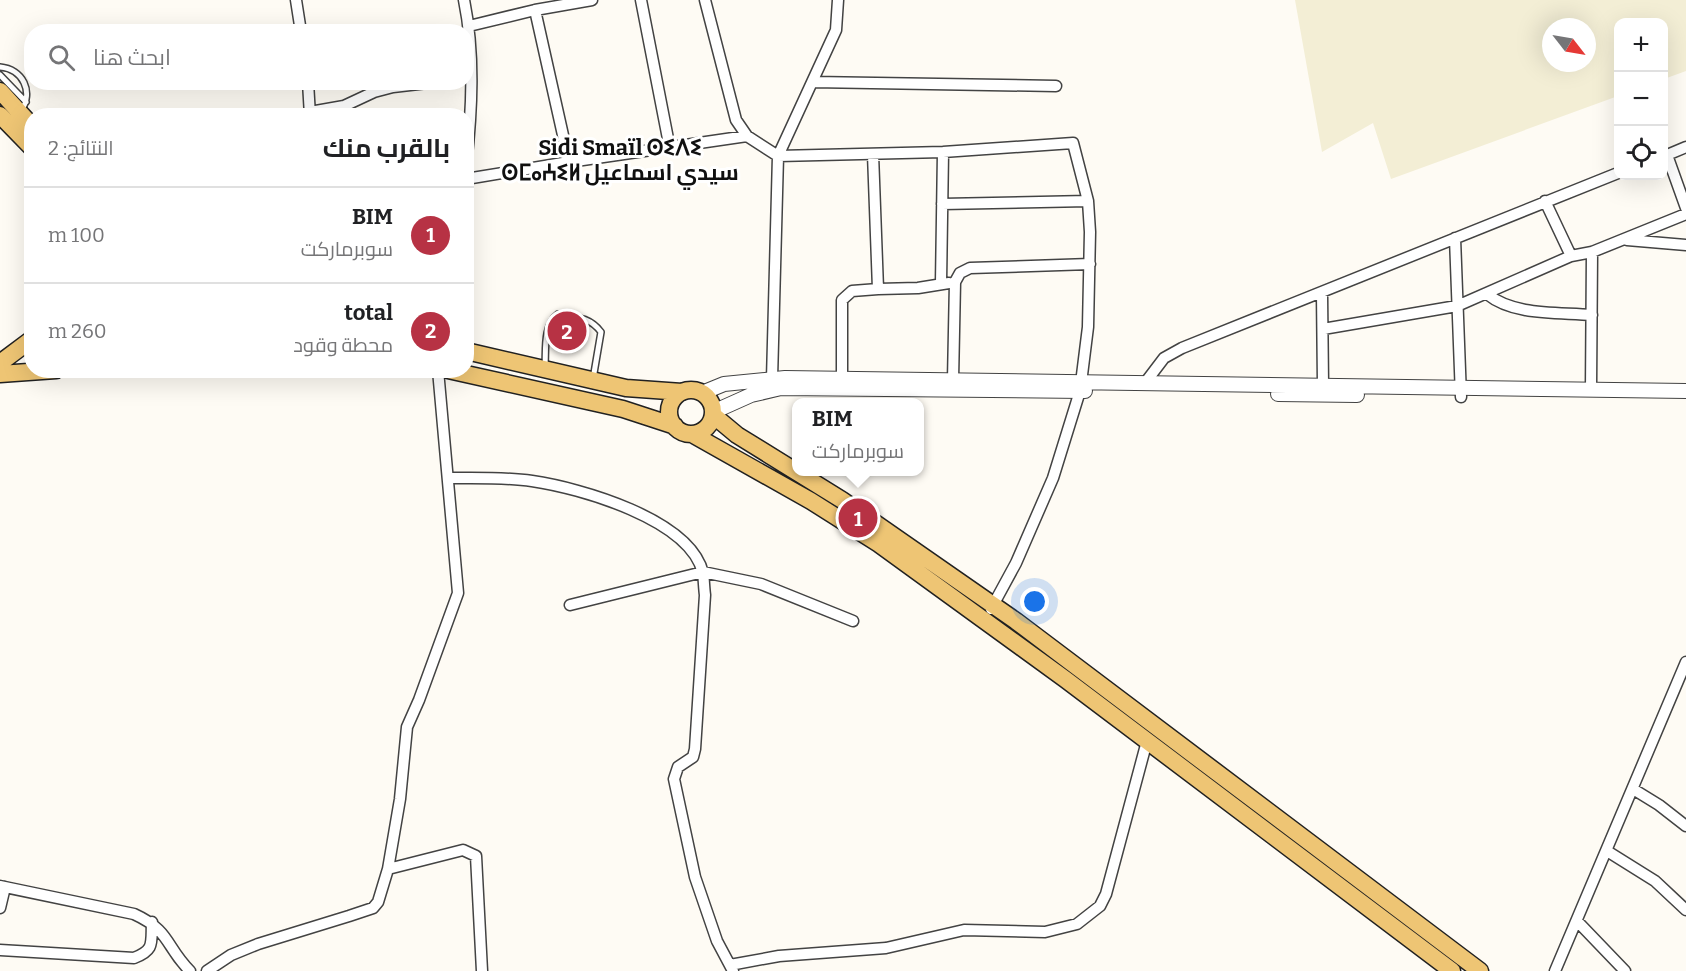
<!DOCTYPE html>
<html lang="ar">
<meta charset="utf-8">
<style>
:root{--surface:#fff;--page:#f2f2f2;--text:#202124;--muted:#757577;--line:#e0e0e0;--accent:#b73244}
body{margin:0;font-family:Bitter,Cairo,"Noto Sans Tifinagh",serif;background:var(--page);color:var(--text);direction:rtl}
.controls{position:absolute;right:18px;top:18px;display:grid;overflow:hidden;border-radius:12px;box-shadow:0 6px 24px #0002}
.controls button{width:54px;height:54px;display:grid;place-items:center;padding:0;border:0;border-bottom:2px solid var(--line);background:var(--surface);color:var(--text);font:30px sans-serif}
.compass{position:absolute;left:1542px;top:18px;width:54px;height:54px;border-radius:50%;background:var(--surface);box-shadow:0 6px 24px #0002;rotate:121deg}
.you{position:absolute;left:1035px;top:602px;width:21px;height:21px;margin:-15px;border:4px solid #fff;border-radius:50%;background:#1a73e8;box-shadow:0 0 0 9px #1a73e833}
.badge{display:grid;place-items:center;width:39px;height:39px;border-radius:50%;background:var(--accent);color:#fff;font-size:20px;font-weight:700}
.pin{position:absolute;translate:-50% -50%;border:3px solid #fff;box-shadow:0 2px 6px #0006}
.popup{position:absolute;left:792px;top:398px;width:132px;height:78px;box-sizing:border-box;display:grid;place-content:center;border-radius:12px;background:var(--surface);filter:drop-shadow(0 2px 4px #0005);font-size:20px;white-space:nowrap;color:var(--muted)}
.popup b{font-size:22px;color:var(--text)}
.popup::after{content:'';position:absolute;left:50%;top:100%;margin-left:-12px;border:12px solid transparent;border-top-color:var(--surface)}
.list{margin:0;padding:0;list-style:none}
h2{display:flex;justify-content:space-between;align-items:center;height:78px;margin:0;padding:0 24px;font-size:26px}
h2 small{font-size:20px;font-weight:400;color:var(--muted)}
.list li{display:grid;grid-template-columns:39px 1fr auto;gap:18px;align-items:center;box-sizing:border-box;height:96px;padding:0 24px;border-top:2px solid var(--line)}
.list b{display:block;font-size:22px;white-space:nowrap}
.list p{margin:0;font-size:20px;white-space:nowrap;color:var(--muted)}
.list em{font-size:20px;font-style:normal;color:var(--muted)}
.icon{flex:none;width:33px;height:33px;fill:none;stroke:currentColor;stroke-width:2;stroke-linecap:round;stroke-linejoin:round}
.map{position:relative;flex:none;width:1686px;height:971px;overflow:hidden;direction:ltr}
.search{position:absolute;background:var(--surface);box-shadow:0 6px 24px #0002;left:24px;top:24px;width:450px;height:66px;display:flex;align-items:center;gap:15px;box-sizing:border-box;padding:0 21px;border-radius:24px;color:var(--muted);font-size:22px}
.panel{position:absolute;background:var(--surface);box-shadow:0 6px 24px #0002;left:24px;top:108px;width:450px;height:270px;border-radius:24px;direction:rtl}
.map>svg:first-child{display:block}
.farmland{fill:#f3eed5;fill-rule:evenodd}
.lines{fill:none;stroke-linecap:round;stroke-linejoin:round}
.service-casing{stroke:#434343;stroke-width:8}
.minor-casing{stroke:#434343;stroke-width:13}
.tertiary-casing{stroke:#434343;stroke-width:16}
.primary-casing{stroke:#212121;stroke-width:19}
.service{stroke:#fff;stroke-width:5}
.minor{stroke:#fff;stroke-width:10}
.tertiary{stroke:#fff;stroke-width:14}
.primary{stroke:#eec574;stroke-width:16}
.labels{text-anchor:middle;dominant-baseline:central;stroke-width:6;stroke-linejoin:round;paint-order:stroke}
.district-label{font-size:22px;font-weight:bold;fill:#101010;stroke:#fff}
</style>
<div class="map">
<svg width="1686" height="971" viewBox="0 0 1686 971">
<rect width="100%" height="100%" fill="#fefbf4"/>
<path class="farmland" d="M1295,0H1686V71L1664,79V22H1618V96L1391,179L1373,123L1322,152ZM1551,27H1587V63H1551Z"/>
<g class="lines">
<g class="service-casing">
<path id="service" d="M0,67C23,69 34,92 21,111
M0,75L26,102
M545,366C546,349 543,325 558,314C576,317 590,317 601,332L593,379"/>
</g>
<g class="minor-casing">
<path id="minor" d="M296,0L301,32
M464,0C475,54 472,111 466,165
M641,0L670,149
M705,0L736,120L747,136L778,156L943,152L1073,143L1088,201L1090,232L1088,327L1080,391L1053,478L1016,563L991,609
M535,10L569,162L747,136
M469,26L535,10L592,0
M308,82L310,116
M813,82L1056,86
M310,112L344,106L374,92L393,87L436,82
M1667,155L1686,147
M1664,156L1667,155L1686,208
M466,179L569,162
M1545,201L1571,256
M942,204L1088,201
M1455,238L1461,397
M1627,240L1686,245
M941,283L943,152
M878,289L918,288L949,283
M1322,294L1323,385
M1487,294C1514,316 1558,312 1592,315
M1323,329L1457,306L1571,256L1592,252L1686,214
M772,379L778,156L836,30L838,0
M842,379V300L852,291L878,289L873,154
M953,380L955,282L960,273L970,268L1090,264
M1145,383L1164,358L1182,348L1618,173
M1591,389L1592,252
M450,478C477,478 505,477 532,481C580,488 690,519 703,573C704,580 704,588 705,595L695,749L693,757L678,767L674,779L695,877L717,941L733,971
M570,605L703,572L761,584L853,621
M1633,789L1659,805L1686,826
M1607,851L1655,881L1686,910
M388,869L463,850L476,856L482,971
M0,886L134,914C171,931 165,946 190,971
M0,908L5,887
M1577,921L1625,971
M0,950L134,958C155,950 151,943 152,922
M730,965L779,956L886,948L964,930L1045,932L1077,924L1100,906L1106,894L1147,741
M207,971L231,955L258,944L349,916L373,908L378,902L388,869L400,799L407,727L419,700L458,593L438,370
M1555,971L1686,662"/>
</g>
<g class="tertiary-casing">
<path id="tertiary" d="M702,393L724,384L785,378L1686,391
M1278,394L1357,395
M713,412L751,395L781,388L1085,391"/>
</g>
<g class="primary-casing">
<path id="primary" d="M0,91L32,126
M0,115L32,148
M466,351L626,388L682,392
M0,363L32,339
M448,370L623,409L675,426
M0,374L56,370
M669 412a22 22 0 1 1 44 0a22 22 0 1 1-44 0Z
M713,415L737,435L842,500L1016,621L1480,971
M692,434L811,501L879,544L1065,679L1452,971"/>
</g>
<use href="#service" class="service"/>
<use href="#minor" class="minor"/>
<use href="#tertiary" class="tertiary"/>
<use href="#primary" class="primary"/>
</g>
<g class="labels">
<g class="district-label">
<text x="620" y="147">Sidi Smaïl ⵙⵉⴷⵉ<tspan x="620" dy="25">ⵙⵎⴰⵄⵉⵍ سيدي اسماعيل</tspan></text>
</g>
</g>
</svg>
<div class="controls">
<button>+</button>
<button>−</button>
<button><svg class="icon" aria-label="locate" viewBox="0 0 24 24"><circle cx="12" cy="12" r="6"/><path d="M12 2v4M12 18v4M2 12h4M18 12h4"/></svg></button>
</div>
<svg class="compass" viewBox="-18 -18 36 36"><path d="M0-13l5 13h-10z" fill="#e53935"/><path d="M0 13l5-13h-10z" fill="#757577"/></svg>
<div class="you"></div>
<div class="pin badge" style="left:858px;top:518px">1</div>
<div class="popup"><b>BIM</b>سوبرماركت</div>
<div class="pin badge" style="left:567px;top:331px">2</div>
<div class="search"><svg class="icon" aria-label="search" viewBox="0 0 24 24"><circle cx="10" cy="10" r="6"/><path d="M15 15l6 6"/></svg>ابحث هنا</div>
<section class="panel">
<h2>بالقرب منك<small>النتائج: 2</small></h2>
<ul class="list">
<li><span class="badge">1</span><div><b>BIM</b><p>سوبرماركت</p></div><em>100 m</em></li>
<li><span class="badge">2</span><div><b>total</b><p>محطة وقود</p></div><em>260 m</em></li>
</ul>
</section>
</div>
